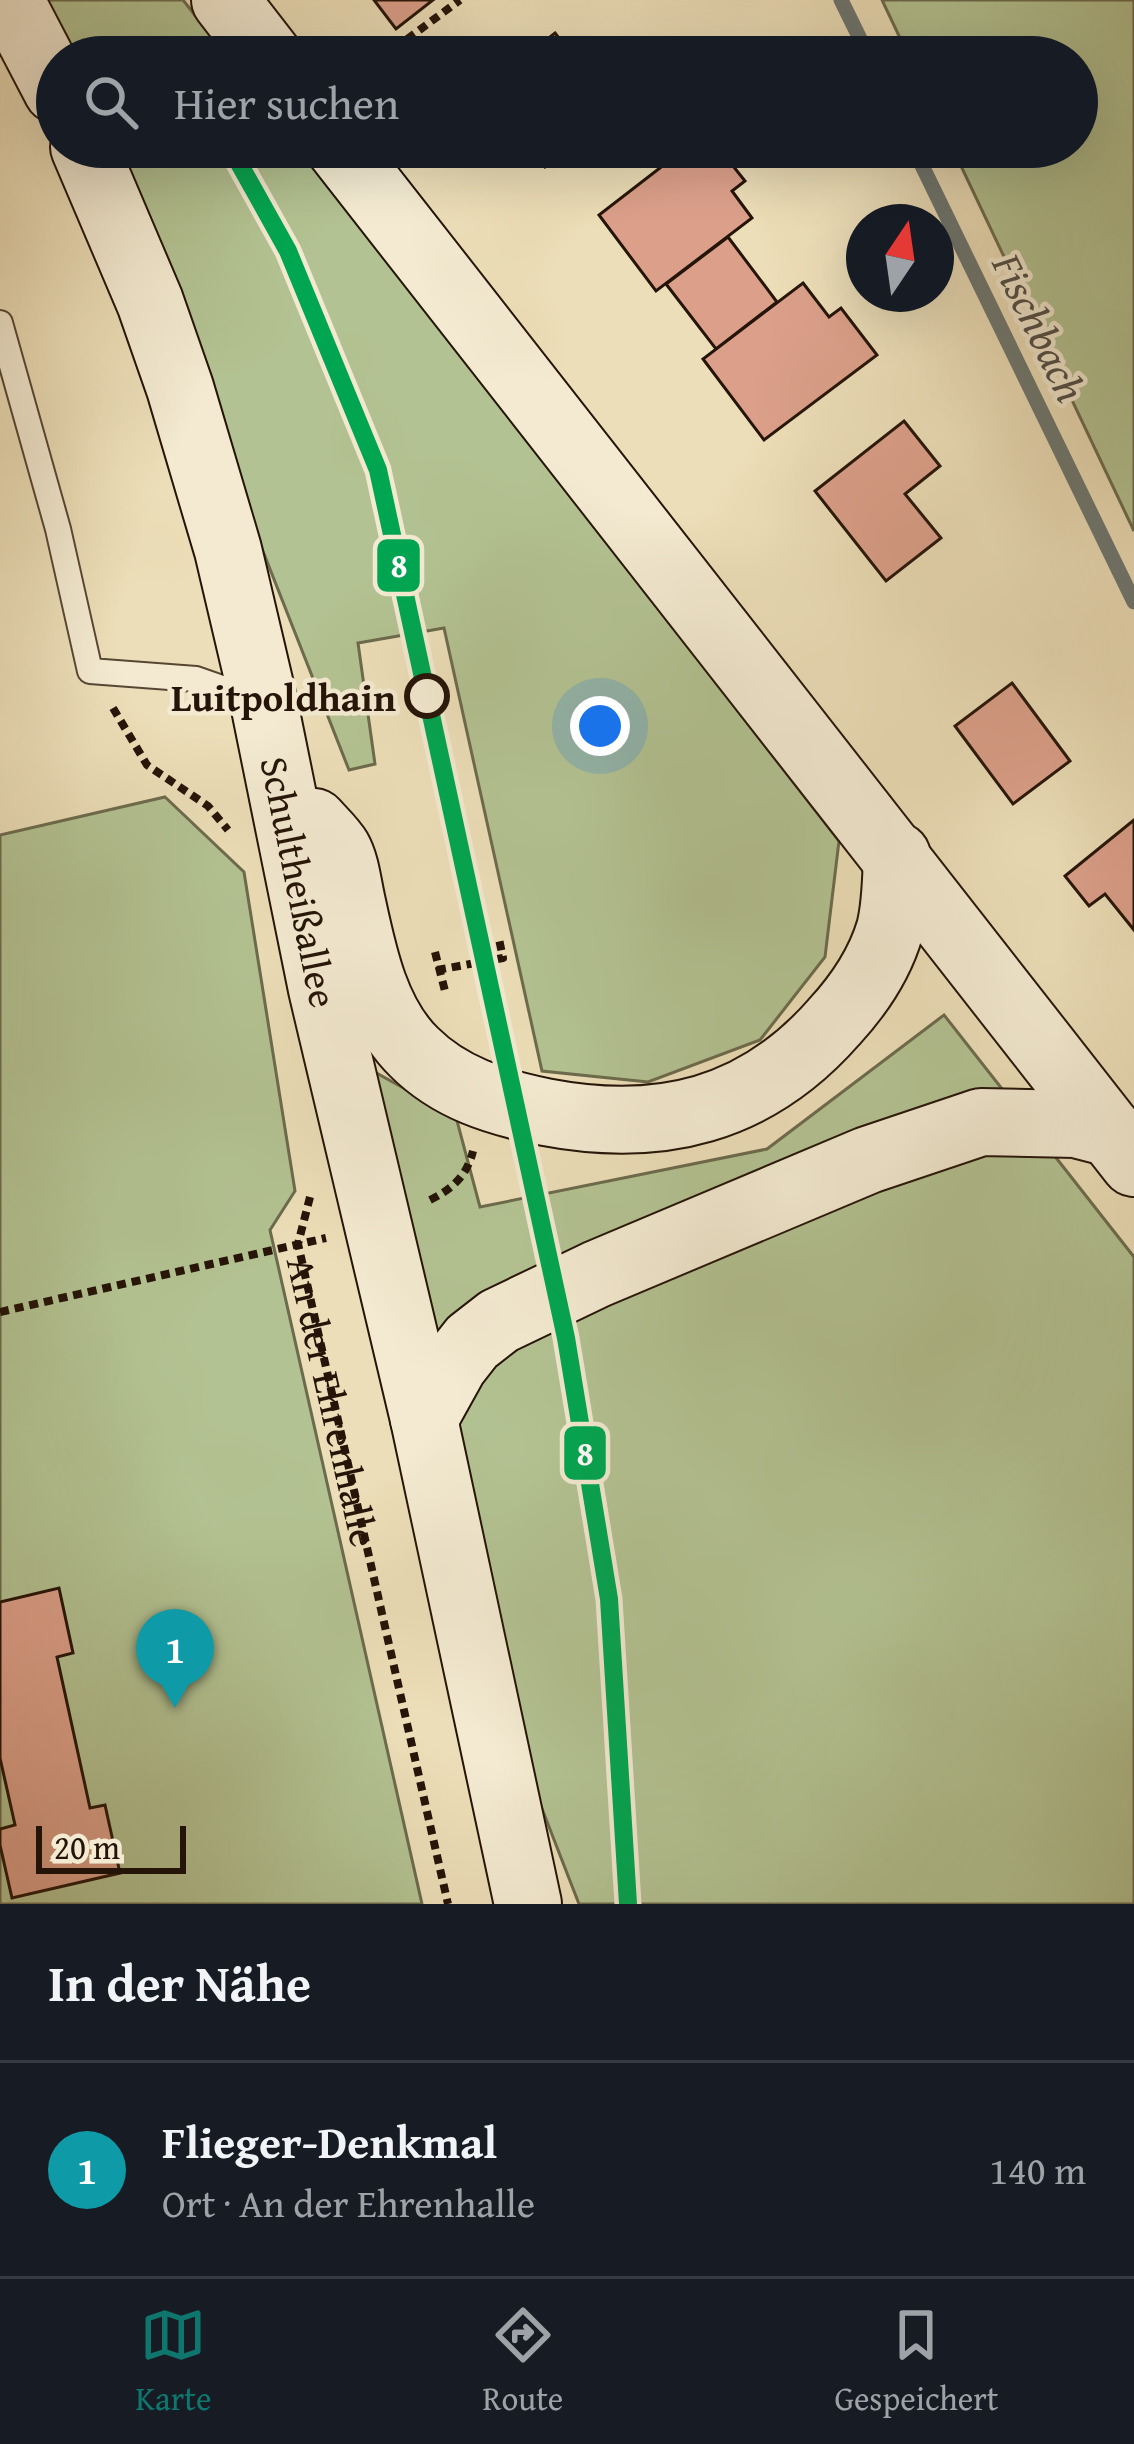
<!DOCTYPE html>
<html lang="de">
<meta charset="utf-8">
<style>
:root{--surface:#171b24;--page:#242831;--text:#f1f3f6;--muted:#9ea1a6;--line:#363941;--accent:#0f766e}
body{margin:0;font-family:"Gentium Book Plus",serif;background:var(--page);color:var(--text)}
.compass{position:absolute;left:846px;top:204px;width:108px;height:108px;border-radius:50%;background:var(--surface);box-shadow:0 12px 48px #0002;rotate:13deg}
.scale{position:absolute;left:36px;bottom:30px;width:150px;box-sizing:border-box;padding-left:12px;border:6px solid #251408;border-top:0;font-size:33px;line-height:42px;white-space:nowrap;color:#251408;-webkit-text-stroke:9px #f3ead1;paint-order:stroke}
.you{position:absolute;left:600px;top:726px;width:42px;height:42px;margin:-30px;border:9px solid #fff;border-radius:50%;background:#1a73e8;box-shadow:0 0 0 18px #1a73e833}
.badge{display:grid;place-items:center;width:78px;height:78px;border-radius:50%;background:var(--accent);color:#fff;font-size:39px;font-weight:700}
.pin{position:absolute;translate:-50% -99px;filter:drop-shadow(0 3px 6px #0008)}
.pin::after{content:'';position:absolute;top:63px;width:42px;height:36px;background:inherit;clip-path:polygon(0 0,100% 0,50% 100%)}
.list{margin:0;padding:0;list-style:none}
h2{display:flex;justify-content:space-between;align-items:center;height:156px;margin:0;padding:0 48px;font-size:51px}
h2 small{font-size:39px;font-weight:400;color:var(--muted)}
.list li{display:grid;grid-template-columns:78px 1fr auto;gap:36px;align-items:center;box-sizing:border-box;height:216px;padding:0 48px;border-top:3px solid var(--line)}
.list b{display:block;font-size:45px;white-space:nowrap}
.list p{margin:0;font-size:39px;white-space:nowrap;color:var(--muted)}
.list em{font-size:39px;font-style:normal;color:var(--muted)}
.icon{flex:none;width:66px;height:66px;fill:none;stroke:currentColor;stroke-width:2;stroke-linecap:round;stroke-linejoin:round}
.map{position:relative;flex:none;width:1134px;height:1904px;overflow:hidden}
.search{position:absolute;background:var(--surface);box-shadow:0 12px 48px #0002;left:36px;right:36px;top:36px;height:132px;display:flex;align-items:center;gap:30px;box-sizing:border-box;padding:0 42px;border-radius:66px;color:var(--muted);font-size:45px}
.sheet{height:372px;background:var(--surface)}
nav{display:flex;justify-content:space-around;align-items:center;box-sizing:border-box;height:168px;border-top:3px solid var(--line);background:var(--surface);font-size:33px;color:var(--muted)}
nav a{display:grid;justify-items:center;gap:6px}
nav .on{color:var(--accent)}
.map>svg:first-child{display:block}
.green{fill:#b3c292;stroke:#6c6b4d;stroke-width:3}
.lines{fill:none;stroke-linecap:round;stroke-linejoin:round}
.stream{stroke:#6d7772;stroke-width:15}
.building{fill:#dca08a;stroke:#251408;stroke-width:3}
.service-casing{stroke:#574634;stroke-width:28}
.secondary-casing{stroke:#251408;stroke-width:70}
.path{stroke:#251408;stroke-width:8;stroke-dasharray:9 6;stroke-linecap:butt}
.service{stroke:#f3ead1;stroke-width:24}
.secondary{stroke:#f3ead1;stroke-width:66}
.tram-1-casing{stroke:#f3ead1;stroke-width:27}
.tram-1{stroke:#00a651;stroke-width:18}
.stop-dot{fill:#f3ead1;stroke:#251408;stroke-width:6}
.labels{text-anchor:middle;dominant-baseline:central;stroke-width:9;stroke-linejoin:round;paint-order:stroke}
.stop-label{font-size:39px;font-weight:bold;fill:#251408;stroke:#f3ead1;text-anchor:end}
.street-label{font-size:39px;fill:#251408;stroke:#f3ead1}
.water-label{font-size:42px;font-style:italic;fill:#4f4e46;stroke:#f3ead1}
.line-badge{stroke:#f3ead1;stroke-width:4.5}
.badge-label{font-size:33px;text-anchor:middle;font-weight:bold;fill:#fff}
</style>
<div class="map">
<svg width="1134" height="1904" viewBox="0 0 1134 1904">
<rect width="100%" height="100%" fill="#ecdeb8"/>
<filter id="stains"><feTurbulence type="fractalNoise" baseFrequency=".00167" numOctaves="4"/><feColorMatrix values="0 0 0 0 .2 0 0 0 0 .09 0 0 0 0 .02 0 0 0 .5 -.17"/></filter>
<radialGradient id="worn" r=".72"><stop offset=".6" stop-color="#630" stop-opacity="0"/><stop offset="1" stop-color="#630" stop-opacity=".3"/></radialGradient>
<path class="green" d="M29,0H183L228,57H64Z
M882,0H1134V531L952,147H1077V57H909Z
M104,147H299L839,841L825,957L760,1040L648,1082L542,1071L444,628L358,643L375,764L349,770Z
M165,797L244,872L295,1191L270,1230L422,1904H0V835Z
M944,1015L1134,1257V1904H579L513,1734L360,1064L456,1117L480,1207L767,1149Z"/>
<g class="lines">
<path class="stream" d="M841,0L869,57
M913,147L1134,602"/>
</g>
<path class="building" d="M374,0H433L396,29Z
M555,33L574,57H524Z
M529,147H570L545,167Z
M687,147L698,152L704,147H718L745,181L732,191L752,218L656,291L599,215Z
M728,237L777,302L716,349L666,284Z
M803,283L829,317L841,308L877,355L764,440L703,359Z
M904,421L940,466L905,494L941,538L886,581L815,491Z
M1012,683L1070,761L1013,804L955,726Z
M1134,820V930L1105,894L1089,906L1065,876Z
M59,1588L73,1653L57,1657L90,1808L105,1805L120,1873L12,1898L0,1845V1829L15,1825L0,1758V1602Z"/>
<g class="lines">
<g class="service-casing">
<path id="service" d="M0,323L58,529L90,671L196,679L256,700"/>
</g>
<g class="secondary-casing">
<g id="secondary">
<path d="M10,0L57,90"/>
<path d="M225,0L269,57"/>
<path id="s2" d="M84,147L150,302L180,388L228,550L264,703L322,989L424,1419L528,1904"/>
<path d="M339,147L1134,1163"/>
<path d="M314,822C322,831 332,840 338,850C346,864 348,886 352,903C363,954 375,1014 414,1052C450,1088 496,1102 545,1112C660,1134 756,1111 834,1022C858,996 880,963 890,929C896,905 896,880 897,856"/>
<path d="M424,1419L454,1365L472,1342L499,1321L597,1274L868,1160L981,1122L1076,1124L1111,1133"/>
</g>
</g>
<g class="path">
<path d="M383,57L460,0"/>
<path d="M113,708L147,765L208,806L228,830"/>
<path d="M435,952L446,995"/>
<path d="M437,970L503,958L499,939"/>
<path id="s1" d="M310,1197L298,1244L448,1904"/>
<path d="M430,1200C452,1189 467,1176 473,1151"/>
<path d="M0,1312L326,1238"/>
</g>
<use href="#service" class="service"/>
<use href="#secondary" class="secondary"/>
<g class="tram-1-casing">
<path id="tram-1" d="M230,147L288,251L378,470L566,1338L609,1599L628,1904"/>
</g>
<use href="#tram-1" class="tram-1"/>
</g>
<circle class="stop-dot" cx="427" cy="696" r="20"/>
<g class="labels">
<g class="stop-label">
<text x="396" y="696">Luitpoldhain</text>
</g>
<g class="street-label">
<text stroke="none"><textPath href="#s2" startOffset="768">Schultheißallee</textPath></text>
<text stroke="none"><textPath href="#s1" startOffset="210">An der Ehrenhalle</textPath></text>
</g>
<g class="water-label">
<text transform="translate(1040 327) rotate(64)">Fischbach</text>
</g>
</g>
<g class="line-badge">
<rect x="375" y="537" width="47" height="57" rx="12" fill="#00a651"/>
<rect x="562" y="1424" width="46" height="58" rx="12" fill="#00a651"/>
</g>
<g class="badge-label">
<text x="399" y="577">8</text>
<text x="585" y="1465">8</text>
</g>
<rect width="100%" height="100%" filter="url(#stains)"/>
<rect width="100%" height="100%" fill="url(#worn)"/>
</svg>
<svg class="compass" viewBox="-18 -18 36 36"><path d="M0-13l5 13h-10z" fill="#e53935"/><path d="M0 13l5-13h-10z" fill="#9ea1a6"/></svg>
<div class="scale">20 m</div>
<div class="you"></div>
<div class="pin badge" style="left:175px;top:1708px;background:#0f9aa8">1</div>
<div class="search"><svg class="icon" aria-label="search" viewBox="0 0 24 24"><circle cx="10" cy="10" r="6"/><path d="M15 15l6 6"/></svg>Hier suchen</div>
</div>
<section class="sheet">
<h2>In der Nähe<small></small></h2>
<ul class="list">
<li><span class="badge" style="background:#0f9aa8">1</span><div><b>Flieger-Denkmal</b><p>Ort · An der Ehrenhalle</p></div><em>140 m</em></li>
</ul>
</section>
<nav>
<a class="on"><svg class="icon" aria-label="map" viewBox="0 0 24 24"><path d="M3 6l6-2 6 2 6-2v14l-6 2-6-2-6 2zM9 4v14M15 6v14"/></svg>Karte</a>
<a><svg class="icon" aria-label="directions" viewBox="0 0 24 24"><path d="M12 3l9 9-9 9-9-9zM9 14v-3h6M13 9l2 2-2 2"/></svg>Route</a>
<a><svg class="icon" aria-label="saved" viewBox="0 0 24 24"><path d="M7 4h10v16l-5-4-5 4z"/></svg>Gespeichert</a>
</nav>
